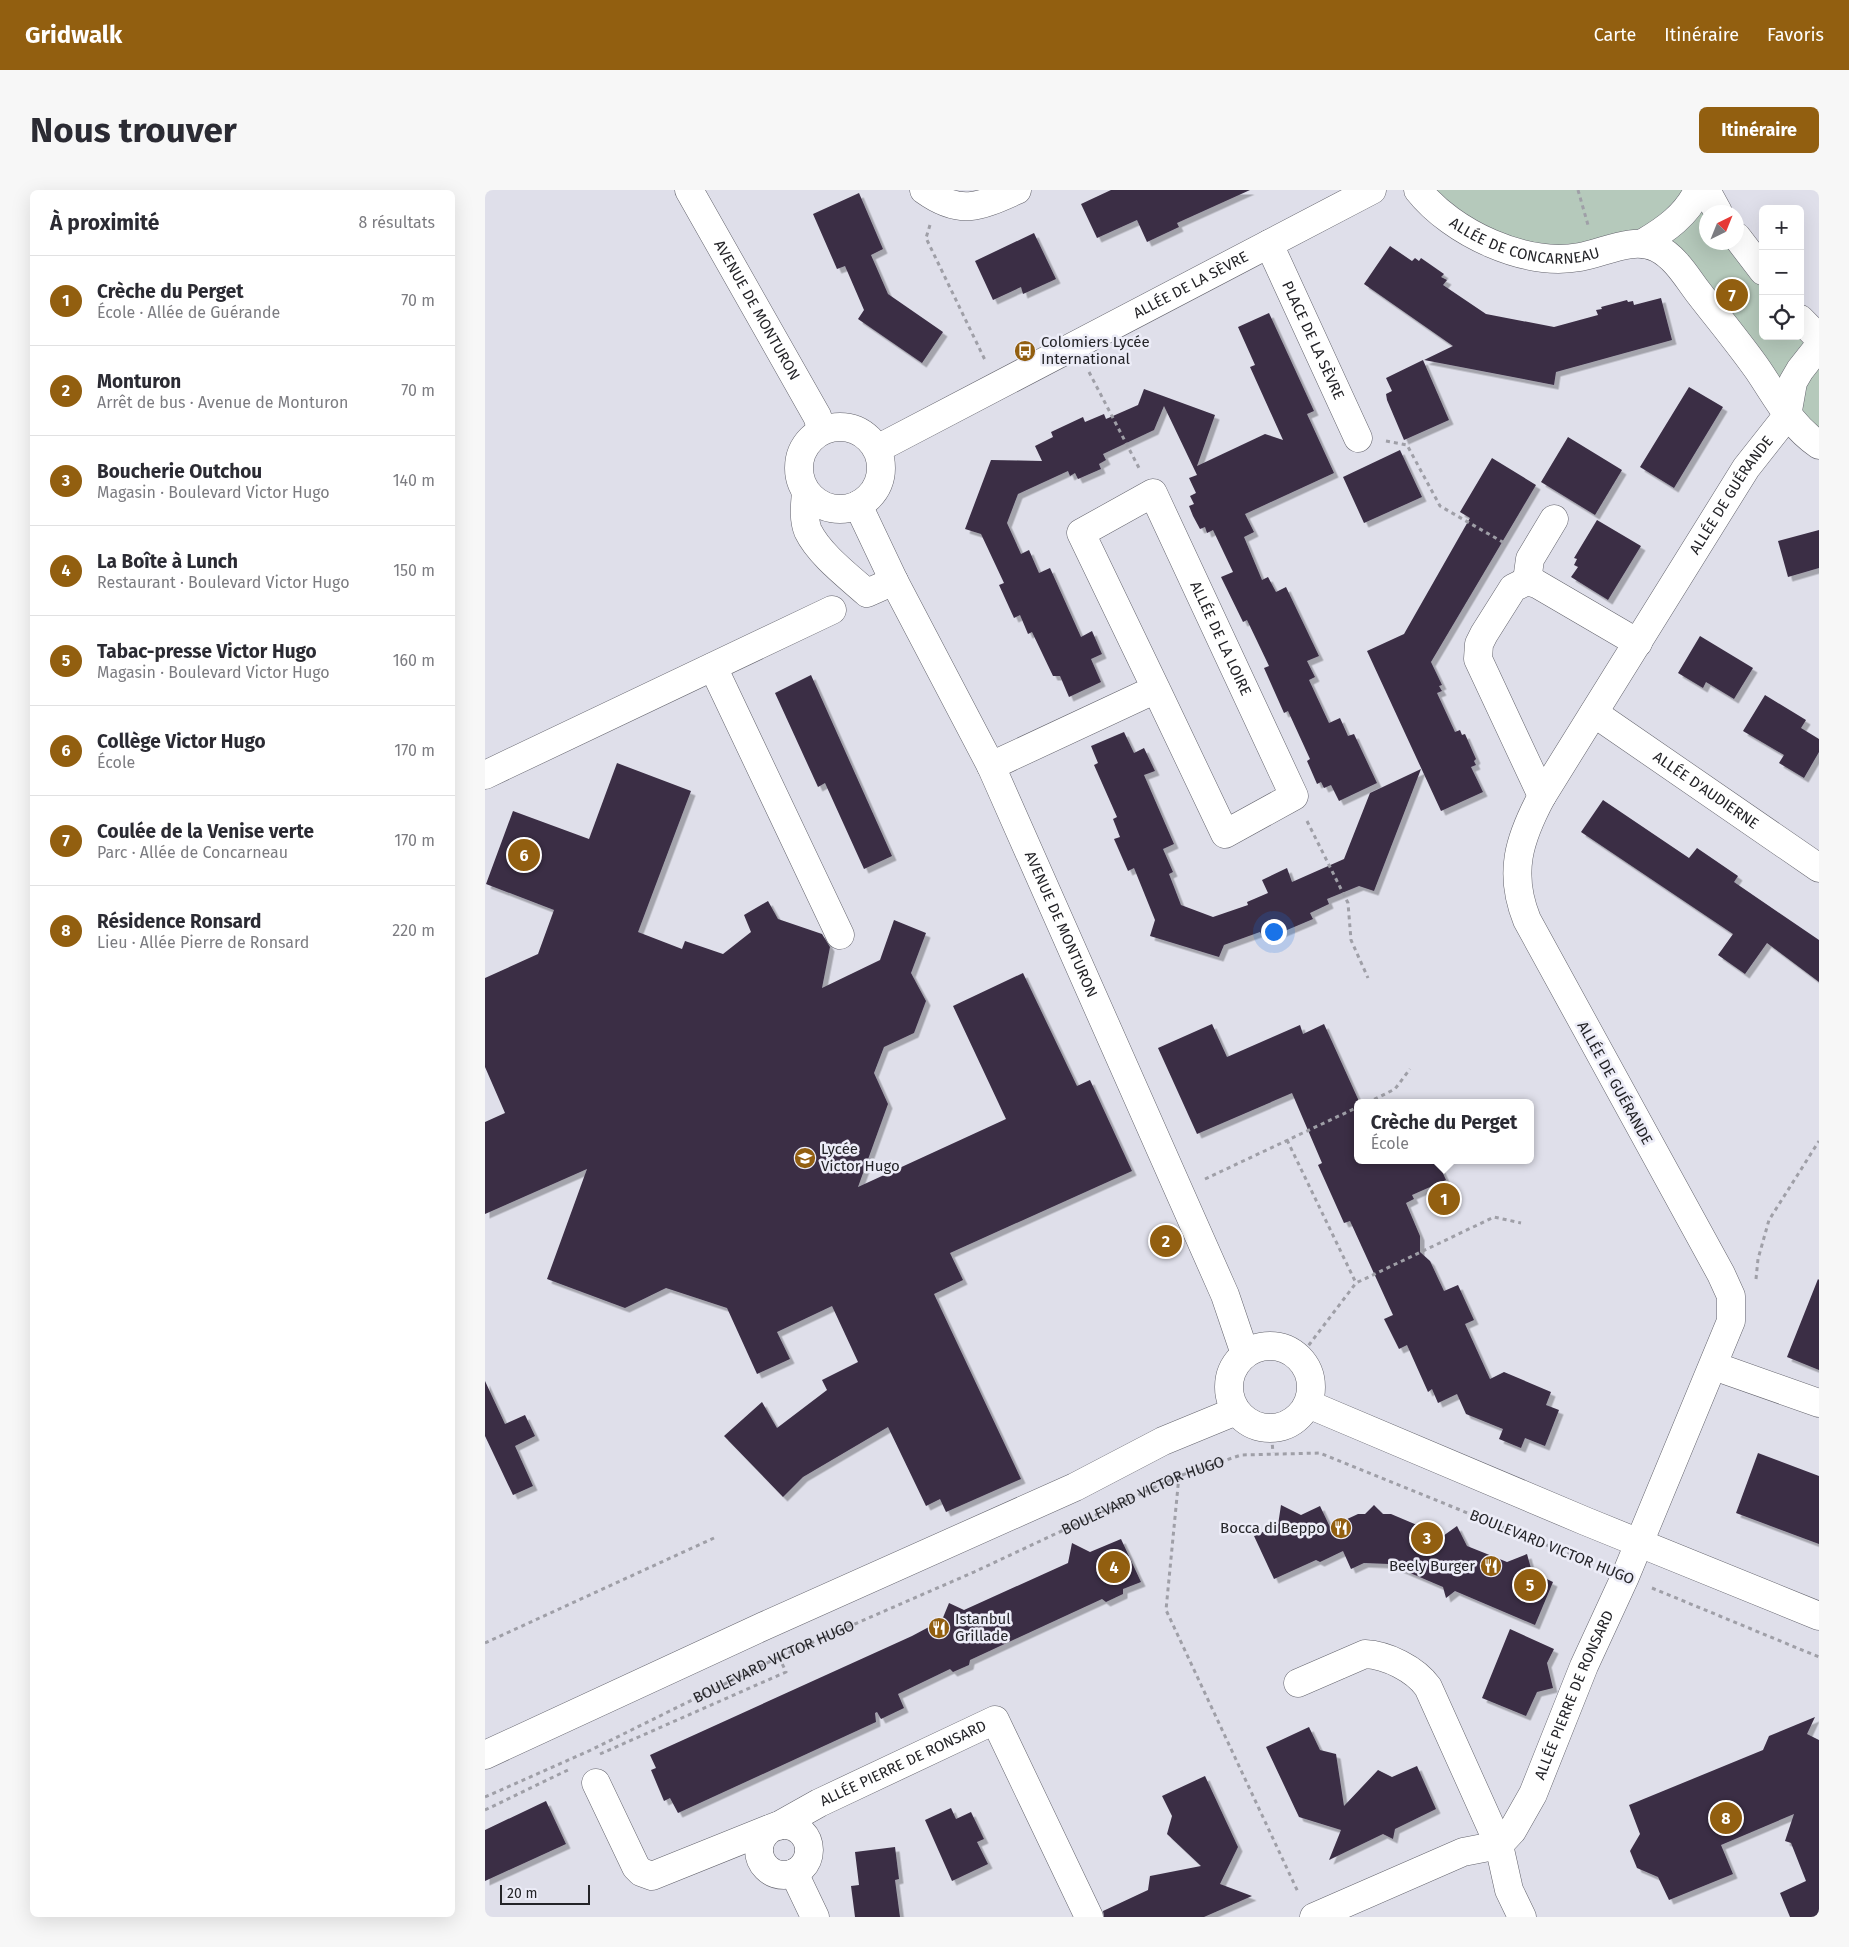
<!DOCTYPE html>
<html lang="fr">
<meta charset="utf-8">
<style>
:root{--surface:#fff;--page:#f7f7f7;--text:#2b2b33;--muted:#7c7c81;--line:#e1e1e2;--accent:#925f10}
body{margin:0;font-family:"Fira Sans",sans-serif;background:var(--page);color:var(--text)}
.controls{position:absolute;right:15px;top:15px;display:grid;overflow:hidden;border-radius:8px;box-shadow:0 5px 20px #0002}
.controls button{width:45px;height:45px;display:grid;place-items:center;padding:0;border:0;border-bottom:1px solid var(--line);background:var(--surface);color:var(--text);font:25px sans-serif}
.compass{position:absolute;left:1214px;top:15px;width:45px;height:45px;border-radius:50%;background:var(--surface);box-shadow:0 5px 20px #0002;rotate:43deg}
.scale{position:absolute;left:15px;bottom:12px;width:90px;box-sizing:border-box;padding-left:5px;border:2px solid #242428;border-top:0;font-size:14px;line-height:18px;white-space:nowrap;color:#242428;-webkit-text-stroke:4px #ececf7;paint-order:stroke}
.you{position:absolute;left:788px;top:741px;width:18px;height:18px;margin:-12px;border:4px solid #fff;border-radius:50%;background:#1a73e8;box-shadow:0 0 0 8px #1a73e833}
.badge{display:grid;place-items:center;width:32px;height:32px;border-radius:50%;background:var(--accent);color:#fff;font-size:16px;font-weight:700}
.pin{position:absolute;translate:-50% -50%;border:2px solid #fff;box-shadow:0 1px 5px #0006}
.popup{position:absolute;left:869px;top:909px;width:180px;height:65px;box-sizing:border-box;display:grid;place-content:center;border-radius:8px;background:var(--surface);filter:drop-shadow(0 1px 4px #0005);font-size:16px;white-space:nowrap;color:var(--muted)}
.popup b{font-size:19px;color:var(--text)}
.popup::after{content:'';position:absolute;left:50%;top:100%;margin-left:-10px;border:10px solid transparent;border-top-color:var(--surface)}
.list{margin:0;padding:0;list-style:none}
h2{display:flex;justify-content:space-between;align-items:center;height:65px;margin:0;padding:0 20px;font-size:21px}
h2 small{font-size:16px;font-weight:400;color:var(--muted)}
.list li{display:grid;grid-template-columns:32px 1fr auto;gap:15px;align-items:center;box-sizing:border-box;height:90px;padding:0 20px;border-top:1px solid var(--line)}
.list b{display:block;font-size:19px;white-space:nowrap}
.list p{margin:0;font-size:16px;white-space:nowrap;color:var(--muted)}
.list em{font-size:16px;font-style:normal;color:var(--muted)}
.icon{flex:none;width:28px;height:28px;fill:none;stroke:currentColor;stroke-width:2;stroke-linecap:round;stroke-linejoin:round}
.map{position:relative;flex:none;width:1334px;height:1727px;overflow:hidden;border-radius:8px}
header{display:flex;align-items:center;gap:30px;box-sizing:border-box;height:70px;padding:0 25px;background:var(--accent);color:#fff}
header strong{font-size:24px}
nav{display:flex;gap:28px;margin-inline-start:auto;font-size:18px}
.intro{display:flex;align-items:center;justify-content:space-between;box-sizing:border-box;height:120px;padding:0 30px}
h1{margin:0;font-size:35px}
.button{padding:12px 22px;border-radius:8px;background:var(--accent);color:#fff;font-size:18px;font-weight:700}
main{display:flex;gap:30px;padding:0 30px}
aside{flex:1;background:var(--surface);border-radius:8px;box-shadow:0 5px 20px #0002}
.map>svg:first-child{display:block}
.green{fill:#b5c9bb}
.building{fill:#3b2e45;filter:url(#shadow)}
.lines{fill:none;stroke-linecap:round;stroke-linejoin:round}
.minor-casing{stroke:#63636c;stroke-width:29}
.path{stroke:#9f9fa7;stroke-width:3;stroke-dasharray:4 4;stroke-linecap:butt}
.minor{stroke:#fff;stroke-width:28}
.labels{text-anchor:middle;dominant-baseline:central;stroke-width:5;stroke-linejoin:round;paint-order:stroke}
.street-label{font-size:15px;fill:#242428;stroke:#ececf7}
.poi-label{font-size:15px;fill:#242428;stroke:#ececf7;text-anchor:start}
</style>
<header>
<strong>Gridwalk</strong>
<nav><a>Carte</a><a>Itinéraire</a><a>Favoris</a></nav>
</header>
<div class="intro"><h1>Nous trouver</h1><a class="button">Itinéraire</a></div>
<main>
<aside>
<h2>À proximité<small>8 résultats</small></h2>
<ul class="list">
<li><span class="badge">1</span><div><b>Crèche du Perget</b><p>École · Allée de Guérande</p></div><em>70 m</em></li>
<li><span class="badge">2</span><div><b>Monturon</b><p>Arrêt de bus · Avenue de Monturon</p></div><em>70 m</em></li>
<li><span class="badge">3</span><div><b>Boucherie Outchou</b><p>Magasin · Boulevard Victor Hugo</p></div><em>140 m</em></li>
<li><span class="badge">4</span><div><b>La Boîte à Lunch</b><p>Restaurant · Boulevard Victor Hugo</p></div><em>150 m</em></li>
<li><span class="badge">5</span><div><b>Tabac-presse Victor Hugo</b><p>Magasin · Boulevard Victor Hugo</p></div><em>160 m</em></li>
<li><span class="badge">6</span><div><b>Collège Victor Hugo</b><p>École</p></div><em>170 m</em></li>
<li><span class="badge">7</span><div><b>Coulée de la Venise verte</b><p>Parc · Allée de Concarneau</p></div><em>170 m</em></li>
<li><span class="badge">8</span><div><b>Résidence Ronsard</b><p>Lieu · Allée Pierre de Ronsard</p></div><em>220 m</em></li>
</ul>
</aside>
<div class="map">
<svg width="1334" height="1727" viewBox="0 0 1334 1727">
<defs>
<filter id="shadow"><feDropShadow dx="4.5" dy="4.5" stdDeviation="0" flood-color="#0004"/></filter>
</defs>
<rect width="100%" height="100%" fill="#dfdfea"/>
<path class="green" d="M933,0H1221L1222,52H1252L1278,81V146L1334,148V255L1181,64L1034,63Z"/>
<path class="building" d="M626,0H765L692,33L694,37L662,52L652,30L612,48L596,14Z
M374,3L398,59L386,65L403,104L458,142L437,173L373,129L379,120L360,76L352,79L328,24Z
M549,43L571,89L538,104L536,97L508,110L490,71Z
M905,56L927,71L930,68L934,71L936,68L959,84L956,87L962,90L958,95L1001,124L1069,137L1113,125L1111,120L1117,119L1116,117L1142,110L1143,112L1148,111L1149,115L1176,108L1187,150L1071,182L1069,195L939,170L968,156L879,94Z
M784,123L829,221L822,224L849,283L760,324L769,342L759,347L777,390L783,387L791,402L801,397L834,466L822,471L830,487L824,490L844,533L855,528L863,546L869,544L892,593L854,611L846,595L839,598L836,592L832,594L822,571L825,569L803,521L799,523L779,478L784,476L762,430L758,432L736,387L748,382L728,340L722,343L720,337L715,339L708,326L704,316L709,314L705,306L711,303L704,288L712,285L679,216L669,240L618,264L621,270L614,274L616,279L593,289L590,283L585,286L583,281L533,304L522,333L536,364L544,360L554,383L565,378L596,447L607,441L617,464L606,469L616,492L584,507L575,486H568L547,442L543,444L535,425L529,428L514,395L519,393L496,344L480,339L506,270L557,271L550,256L568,247L566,242L598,227L600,232L619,224L621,229L653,215L659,199L730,225L712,276L780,244L798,250L765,177L770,175L753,137Z
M938,170L964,230L919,250L902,210L901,204L907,201L901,188Z
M1204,197L1238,217L1189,298L1155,277Z
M1083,247L1137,280L1110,325L1056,292Z
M915,260L937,307L879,333L858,287Z
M1007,268L1051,295L946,472L957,495L954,496L957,501L952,503L970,542L975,540L977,545L980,544L991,569L989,571L991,575L986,577L998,602L956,621L882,461L919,444L985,328L975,322Z
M1112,330L1156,356L1123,410L1086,387L1093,377L1089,375L1092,369L1089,368Z
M1334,340V378L1303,387L1293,351Z
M1215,446L1268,478L1249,509L1221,492L1218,498L1193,483Z
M326,485L407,666L379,679L340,593L333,597L290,503Z
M1280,505L1321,530L1316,538L1334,549V562L1319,588L1294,573L1299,565L1258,541Z
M639,542L649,563L659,558L670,581L659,585L689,654L678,659L688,682L684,684L696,715L728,727L763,715L762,712L783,703L777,690L802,678L807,692L859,669L885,603L936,579L889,701L874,696L842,709L844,714L825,723L828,729L795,743L793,738L777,746L775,742L739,755L734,767L665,746L670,730L649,678L643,681L629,649L635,647L628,629L632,627L609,575L613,573L606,556Z
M132,573L206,601L153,742L197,759L200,751L238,764L266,742L259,725L283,711L293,729L337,744L345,757L337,798L395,770L409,730L441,743L426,783L441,811L429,843L399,857L389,883L403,914L373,997L521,929L468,816L538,783L592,896L605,890L647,981L465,1063L478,1090L449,1104L536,1289L461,1322L455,1309L441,1316L403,1237L318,1287L298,1307L239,1246L277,1212L292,1238L342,1200L337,1190L373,1172L347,1116L292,1142L305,1169L272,1184L242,1118L181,1098L140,1118L62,1089L102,979L0,1024V932L20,923L0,877V788L53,764L69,720L1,694L28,621L104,649Z
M1118,610L1204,668L1212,658L1253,686L1249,692L1334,750V792L1282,753L1260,784L1233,765L1248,744L1096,642Z
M727,834L742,867L815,835L818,844L839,834L873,909V970H952L961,990L927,1005L929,1009L921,1013L935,1046V1062L945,1071L959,1101L973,1095L989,1130L980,1134L1005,1189L1019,1182L1066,1202L1061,1215L1074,1220L1060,1256L1040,1248L1036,1258L1014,1249L1018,1239L981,1224L972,1204L953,1213L947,1199L943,1202L922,1155L914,1159L899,1129L908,1125L865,1031L859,1033L833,975L837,973L807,903L712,944L673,858Z
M1333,1089L1334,1090V1180L1302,1167Z
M0,1191L20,1234L40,1225L50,1246L30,1256L48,1296L28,1305L0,1246Z
M1273,1263L1334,1286V1354L1251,1323Z
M796,1315L816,1325L835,1316L845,1337L873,1324H880L889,1315L898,1324H906L958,1346L972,1336L982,1356L1022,1372L1042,1364L1047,1382L1068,1392L1050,1435L970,1401L961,1408L958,1397L904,1374L879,1373L866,1379L858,1361L835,1372L831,1370L789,1389L769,1346L793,1335Z
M636,1349L656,1392L638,1399V1404L621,1412L617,1409L485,1470L484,1475L468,1482L465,1479L413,1504L419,1518L396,1529L392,1522L390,1523L391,1532L193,1623L185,1608L179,1611L166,1580L171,1578L165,1565L427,1446L457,1430L464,1413L479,1420L583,1373L587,1353L605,1362Z
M1025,1439L1069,1459L1062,1473L1068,1498L1052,1502L1041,1526L997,1508Z
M1330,1527L1322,1544L1334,1550V1727H1305L1295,1703L1321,1691L1306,1653L1300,1651L1309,1624L1236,1655L1248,1684L1184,1710L1173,1687L1152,1678L1145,1661L1155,1644L1144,1615L1278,1560L1284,1546Z
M824,1537L835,1560L851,1564L859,1616L893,1580L907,1587L932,1576L951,1619L910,1639L908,1649L898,1644L844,1670L856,1640L814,1627L781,1557Z
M720,1586L753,1657L735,1694L767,1706L719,1727H619L618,1721L663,1700L665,1686L716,1676L682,1644L687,1626L677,1606Z
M61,1611L81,1654L0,1691V1640Z
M466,1618L471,1629L486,1622L499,1649L492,1652L503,1674L467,1691L440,1630Z
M410,1657L414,1689L410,1690L415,1727H370L366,1696L374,1695L370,1662Z"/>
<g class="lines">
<g class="minor-casing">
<g id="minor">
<path id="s2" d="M204,0L332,226L337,240"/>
<path d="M439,0C475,26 494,17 532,0"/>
<path id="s3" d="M933,0C967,43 1040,77 1095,67C1119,63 1148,46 1172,58C1190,67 1201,86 1213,102C1233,128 1254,153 1273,180C1292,208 1305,235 1334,255"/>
<path d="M1221,0L1233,22"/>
<path d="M1252,47L1278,81"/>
<path d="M1158,53C1180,40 1202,25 1213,0"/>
<path id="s4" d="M784,54L873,248"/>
<path d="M1315,129L1334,148"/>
<circle cx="355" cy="278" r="41"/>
<path id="s5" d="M392,259L887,0"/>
<path d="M321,302C320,314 318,329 323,341C334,364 363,386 382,403L409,391"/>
<path id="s6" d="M373,315L409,391L506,576L740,1105L760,1164"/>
<path d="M1042,391L1045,369L1069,329"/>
<path d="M228,477L355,745"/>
<path id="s7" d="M1109,523L1334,678"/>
<path id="s8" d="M506,576L671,499L596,343L668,303L809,606L740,644L671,499"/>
<path d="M0,585L347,420"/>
<path d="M1057,606L993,469L994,454L999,444L1028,398L1042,391L1052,394L1153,453"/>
<circle cx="785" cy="1197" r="41"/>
<path d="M1229,1176L1334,1213"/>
<path d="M823,1214L1100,1331L1334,1426"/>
<path d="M813,1493L880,1464C902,1465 930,1479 943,1497L1014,1655L1024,1700L1037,1727"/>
<path d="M0,1565L279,1436L590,1297L678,1251L751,1221"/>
<path d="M111,1593L151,1677L156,1682L167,1686L284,1639"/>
<circle cx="299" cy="1660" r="25"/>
<path id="s9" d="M293,1636L334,1613L510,1530L604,1727"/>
<path d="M309,1683L330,1727"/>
<path id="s10" d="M829,1727L978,1662L1014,1655L1027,1641L1048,1604L1099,1476L1140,1387L1246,1131V1106L1236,1084L1042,730C1023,683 1034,649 1057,606L1261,278L1302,226L1308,192L1315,180L1334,156"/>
</g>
</g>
<g class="path">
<path d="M1093,0L1103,35"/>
<path d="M445,35L441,48L500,170"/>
<path d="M604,182L654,278"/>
<path d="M901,251L922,255L955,316L1021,354"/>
<path d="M822,631L863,713L866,750L883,788"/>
<path d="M882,913L910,899L925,879"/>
<path d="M802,950L871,1093"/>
<path d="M720,989L873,917"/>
<path d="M1271,1089L1273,1069L1284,1030L1334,951"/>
<path d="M814,1168L871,1093L1009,1027L1036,1033"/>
<path d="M786,1239L788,1263"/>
<path d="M694,1286L681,1420L813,1702"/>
<path d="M1167,1398L1334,1467"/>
<path d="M0,1453L229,1348"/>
<path d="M115,1564L301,1482L294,1467"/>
<path id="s1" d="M0,1607L106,1560L294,1467L489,1382L694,1286L756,1265L835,1263L1113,1376"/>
<path d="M0,1620L85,1579"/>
</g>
<use href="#minor" class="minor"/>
</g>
<defs>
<g id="bus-disc" transform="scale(1.125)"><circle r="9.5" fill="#925f10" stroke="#ececf7"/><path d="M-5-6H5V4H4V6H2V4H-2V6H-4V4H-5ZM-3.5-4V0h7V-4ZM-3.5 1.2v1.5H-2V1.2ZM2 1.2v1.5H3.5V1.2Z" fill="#fff"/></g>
<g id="school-disc" transform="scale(1.125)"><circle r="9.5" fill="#925f10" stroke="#ececf7"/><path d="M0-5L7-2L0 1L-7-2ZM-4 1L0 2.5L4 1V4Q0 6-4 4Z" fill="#fff"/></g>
<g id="restaurant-disc" transform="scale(1.125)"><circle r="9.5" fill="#925f10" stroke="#ececf7"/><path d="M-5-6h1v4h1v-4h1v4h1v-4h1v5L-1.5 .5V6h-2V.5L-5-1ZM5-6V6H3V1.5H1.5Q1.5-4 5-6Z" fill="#fff"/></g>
</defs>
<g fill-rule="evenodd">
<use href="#bus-disc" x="540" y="161"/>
<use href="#school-disc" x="320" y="968"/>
<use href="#restaurant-disc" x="856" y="1338"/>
<use href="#restaurant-disc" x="1006" y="1376"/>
<use href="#restaurant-disc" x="454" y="1438"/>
</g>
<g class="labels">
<g class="street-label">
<text stroke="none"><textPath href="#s3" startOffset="124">ALLÉE DE CONCARNEAU</textPath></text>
<text stroke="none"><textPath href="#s5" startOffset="354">ALLÉE DE LA SÈVRE</textPath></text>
<text stroke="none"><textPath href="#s2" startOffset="138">AVENUE DE MONTURON</textPath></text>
<text stroke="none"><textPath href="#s4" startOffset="106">PLACE DE LA SÈVRE</textPath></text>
<text stroke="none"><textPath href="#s10" startOffset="1712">ALLÉE DE GUÉRANDE</textPath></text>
<text stroke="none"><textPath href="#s8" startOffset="598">ALLÉE DE LA LOIRE</textPath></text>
<text stroke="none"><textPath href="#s7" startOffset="136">ALLÉE D'AUDIERNE</textPath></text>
<text stroke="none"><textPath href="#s6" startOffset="466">AVENUE DE MONTURON</textPath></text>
<text transform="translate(1130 893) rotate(61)">ALLÉE DE GUÉRANDE</text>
<text stroke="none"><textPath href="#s1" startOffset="724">BOULEVARD VICTOR HUGO</textPath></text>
<text transform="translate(1067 1357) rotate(22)">BOULEVARD VICTOR HUGO</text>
<text stroke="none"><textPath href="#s1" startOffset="319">BOULEVARD VICTOR HUGO</textPath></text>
<text stroke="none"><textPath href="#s10" startOffset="368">ALLÉE PIERRE DE RONSARD</textPath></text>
<text stroke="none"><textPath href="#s9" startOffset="140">ALLÉE PIERRE DE RONSARD</textPath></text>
</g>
<g class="poi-label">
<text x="556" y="152">Colomiers Lycée<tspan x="556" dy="17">International</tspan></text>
<text x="336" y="959">Lycée<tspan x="336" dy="17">Victor Hugo</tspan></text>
<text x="840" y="1338" text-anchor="end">Bocca di Beppo</text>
<text x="990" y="1376" text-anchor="end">Beely Burger</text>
<text x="470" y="1429">Istanbul<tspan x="470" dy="17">Grillade</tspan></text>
</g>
</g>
</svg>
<div class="controls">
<button>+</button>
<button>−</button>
<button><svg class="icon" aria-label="locate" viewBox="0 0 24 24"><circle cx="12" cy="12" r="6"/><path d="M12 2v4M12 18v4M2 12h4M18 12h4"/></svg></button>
</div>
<svg class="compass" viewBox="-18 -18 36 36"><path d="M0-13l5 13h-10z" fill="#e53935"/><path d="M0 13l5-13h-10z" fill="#7c7c81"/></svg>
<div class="scale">20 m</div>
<div class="you"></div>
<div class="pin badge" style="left:959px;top:1009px">1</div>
<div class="popup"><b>Crèche du Perget</b>École</div>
<div class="pin badge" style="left:681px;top:1051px">2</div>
<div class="pin badge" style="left:942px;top:1348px">3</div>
<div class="pin badge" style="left:629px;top:1377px">4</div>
<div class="pin badge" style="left:1045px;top:1395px">5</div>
<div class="pin badge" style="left:39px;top:665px">6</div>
<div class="pin badge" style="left:1247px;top:105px">7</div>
<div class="pin badge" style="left:1241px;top:1628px">8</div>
</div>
</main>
